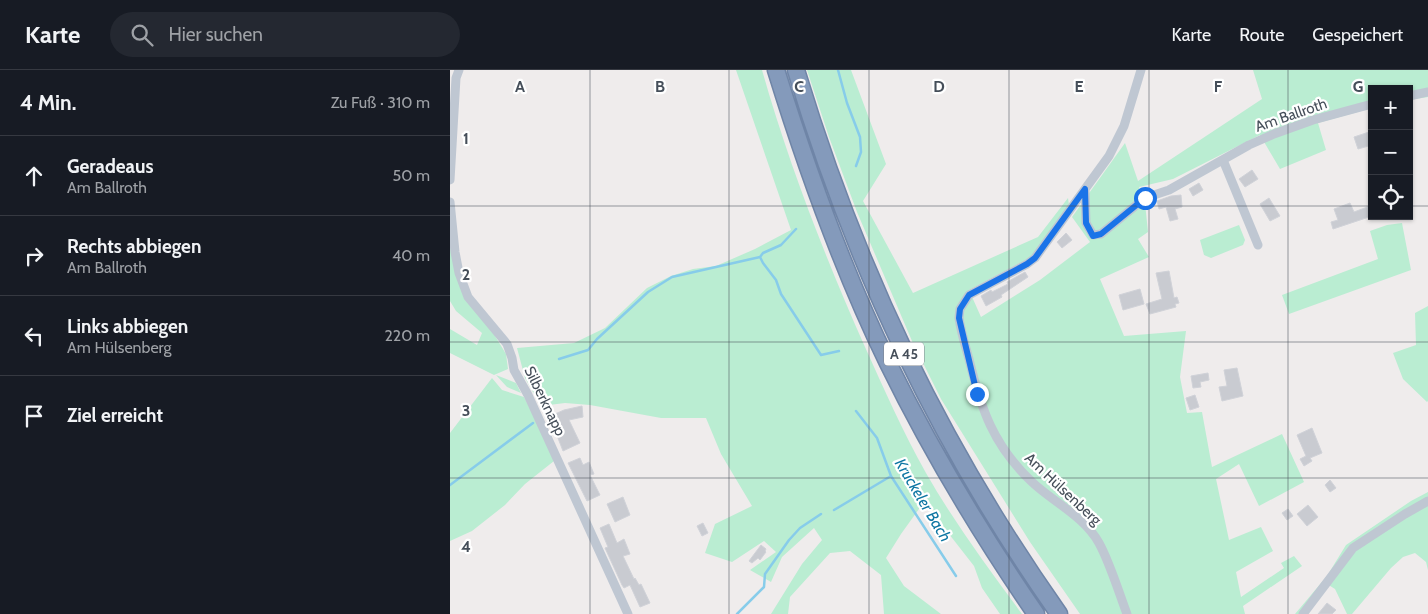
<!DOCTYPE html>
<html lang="de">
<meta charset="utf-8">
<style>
:root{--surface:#171b24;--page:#242831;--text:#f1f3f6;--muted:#9ea1a6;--line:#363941}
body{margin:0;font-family:Cabin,sans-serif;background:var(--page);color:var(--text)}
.controls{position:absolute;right:15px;top:15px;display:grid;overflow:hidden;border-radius:0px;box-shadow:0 1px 4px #0004}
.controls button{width:45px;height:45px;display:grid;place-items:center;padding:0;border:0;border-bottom:1px solid var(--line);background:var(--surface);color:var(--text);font:25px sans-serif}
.stop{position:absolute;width:15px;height:15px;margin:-11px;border:4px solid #1a73e8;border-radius:50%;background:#fff}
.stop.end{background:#1a73e8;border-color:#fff;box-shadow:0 1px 5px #0008}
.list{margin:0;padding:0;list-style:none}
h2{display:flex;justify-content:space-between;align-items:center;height:65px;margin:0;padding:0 20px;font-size:21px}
h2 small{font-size:16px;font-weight:400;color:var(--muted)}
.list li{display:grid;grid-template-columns:32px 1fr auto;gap:15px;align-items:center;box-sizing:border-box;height:80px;padding:0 20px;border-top:1px solid var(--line)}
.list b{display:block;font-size:19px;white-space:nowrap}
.list p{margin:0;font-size:16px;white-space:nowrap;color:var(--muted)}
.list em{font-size:16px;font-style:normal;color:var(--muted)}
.icon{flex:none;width:28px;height:28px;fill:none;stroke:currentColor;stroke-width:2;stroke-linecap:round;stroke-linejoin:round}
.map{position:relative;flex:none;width:978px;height:544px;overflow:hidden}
header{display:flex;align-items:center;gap:30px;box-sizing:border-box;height:70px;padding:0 25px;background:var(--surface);border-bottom:1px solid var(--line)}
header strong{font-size:24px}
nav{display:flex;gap:28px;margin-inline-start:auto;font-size:18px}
.search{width:350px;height:45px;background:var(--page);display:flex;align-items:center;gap:12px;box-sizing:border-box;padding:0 18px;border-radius:28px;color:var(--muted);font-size:19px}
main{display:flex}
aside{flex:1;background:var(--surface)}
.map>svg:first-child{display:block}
.green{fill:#baedd2}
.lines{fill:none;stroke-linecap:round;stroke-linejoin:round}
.stream{stroke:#87ccea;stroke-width:2.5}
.building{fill:#c9cbd1;stroke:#d0d2d8}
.highway-casing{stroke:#6f85a7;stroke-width:19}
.street{stroke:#bfc7d2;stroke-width:9}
.highway{stroke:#849abb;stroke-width:16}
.route{stroke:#1a73e8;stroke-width:6}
.grid{fill:none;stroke:#454e59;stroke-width:1;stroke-opacity:0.55}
.labels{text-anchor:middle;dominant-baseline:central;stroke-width:4.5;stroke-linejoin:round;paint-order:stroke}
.shield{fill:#fff;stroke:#7d838b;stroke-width:1}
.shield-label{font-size:14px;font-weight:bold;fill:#454e59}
.street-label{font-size:15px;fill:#454e59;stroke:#fff}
.water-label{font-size:16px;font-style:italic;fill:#0e76a3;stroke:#fff}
.grid-label{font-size:16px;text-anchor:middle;font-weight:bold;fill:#454e59;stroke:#fff;stroke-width:4.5;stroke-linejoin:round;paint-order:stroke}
</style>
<header>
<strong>Karte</strong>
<div class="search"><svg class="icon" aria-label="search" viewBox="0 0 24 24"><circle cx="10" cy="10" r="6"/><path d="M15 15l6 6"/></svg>Hier suchen</div>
<nav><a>Karte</a><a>Route</a><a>Gespeichert</a></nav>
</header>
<main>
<aside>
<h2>4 Min.<small>Zu Fuß · 310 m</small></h2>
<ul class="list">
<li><svg class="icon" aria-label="ahead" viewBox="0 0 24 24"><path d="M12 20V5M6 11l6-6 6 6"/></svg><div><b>Geradeaus</b><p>Am Ballroth</p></div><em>50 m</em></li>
<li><svg class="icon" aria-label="right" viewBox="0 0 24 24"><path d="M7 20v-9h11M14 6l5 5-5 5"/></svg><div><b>Rechts abbiegen</b><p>Am Ballroth</p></div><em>40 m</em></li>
<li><svg class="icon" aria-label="left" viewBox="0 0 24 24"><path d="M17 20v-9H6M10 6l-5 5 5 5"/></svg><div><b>Links abbiegen</b><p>Am Hülsenberg</p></div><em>220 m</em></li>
<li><svg class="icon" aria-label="arrive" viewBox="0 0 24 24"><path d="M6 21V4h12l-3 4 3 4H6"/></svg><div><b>Ziel erreicht</b></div></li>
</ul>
</aside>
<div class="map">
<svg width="978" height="544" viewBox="0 0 978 544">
<rect width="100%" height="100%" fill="#efecec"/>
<path class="green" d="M286,0H312C339,95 375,187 415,277C434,319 453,362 476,403C504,452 538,498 572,544H550L532,518L524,496L474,432L451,464L436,488L454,516L491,544H434L431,505L400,481L380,483L340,527L338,544H321L352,494L372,470L364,458L332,487L321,512L300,500L326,482L314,471L282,492L255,483L265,454L302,436L271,384L256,348H211L140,335L115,333L91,336L75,308L67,278L124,273L155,258L197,218L221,206L243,199L266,196L305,179L341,160Z
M357,0H401L436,94L413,131L463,223L588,167L618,128L619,135L583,186L519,220L531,247L590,210L640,172L622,147L675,73L688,111L812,29L803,0H978V27L959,30V19H922V38L868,53L876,80L830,99L810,65L723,109L689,117L695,133L698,162L688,169L699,187L650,209L674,266L736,261L730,307L737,343L752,342L762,397L832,364L854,412L809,436L789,394L766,409L779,470L811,457L823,481L786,502L791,527L834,498L831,493L844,486L852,496L793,536L795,544H630L580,472L491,329L462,271L407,142L379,67Z
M952,153L961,200L839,244L832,225L928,189L920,161L937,155Z
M789,155L795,170L793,175L761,188L754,185L750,170Z
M0,174L6,202L56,284L58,299L44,305L0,283V259L27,275L32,263L6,241L0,231Z
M978,236V331L977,332L953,309L943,283L966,275L965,243Z
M46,305L66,313L71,323L57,317Z
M42,308L52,320L74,327L83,344L104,391L75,414L55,435L22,461L0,471V363Z
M978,422V500L976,492L965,483L953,487L941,498L902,544H897L885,519L877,514L851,544H845L877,506L896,475L961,431Z"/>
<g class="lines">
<path class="stream" d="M388,0L397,33L410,67L411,82L406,96
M346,159L331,175L313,183L310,187L313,193L326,210L331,224L371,285L389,281
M109,289L138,280L147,269L198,222L222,207L310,187
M406,341L427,368L441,406L506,506
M0,415L83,353
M384,440L441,406
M287,544L314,517L315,504L339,470L350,458L371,444"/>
</g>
<path class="building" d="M922,61V75L908,79L904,67Z
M802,100L808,109L795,117L789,109Z
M749,113L753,120L743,126L739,119Z
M731,125L732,137L725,139L728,149L720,151L716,137L709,139L707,131L721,126Z
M819,128L830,146L820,151L810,134Z
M900,133L904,142L920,136L922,146L883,159L881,152L888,150L884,139Z
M616,163L622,170L612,178L607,172Z
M719,201L724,228L727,227L729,233L725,234L726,237L700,244L696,234L712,229L706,203Z
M575,202L578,207L551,225L552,227L536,236L531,226L541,220L542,222L558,214L557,212Z
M690,219L694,234L673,240L669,225Z
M787,298L793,326L772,331L769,317L777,316L774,300Z
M758,303L759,310L750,312L751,317L743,318L741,306Z
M745,325L749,337L740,340L736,328Z
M132,336L133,347L119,350L130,373L113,381L101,350L107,348L105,344L114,340Z
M862,358L872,383L860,388L862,391L854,396L850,389L856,386L847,365Z
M130,388L133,395L139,392L144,404L140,405L150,425L137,431L118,393Z
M880,410L886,418L880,422L875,415Z
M173,427L180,445L165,452L157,434Z
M858,435L868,447L857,456L847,444Z
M838,439L843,446L837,450L832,443Z
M253,453L258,463L252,466L247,456Z
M159,454L167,473L174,469L180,484L173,486L184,509L185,508L189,515L191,514L200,533L190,537L180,515L174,518L172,515L155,478L158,477L150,458Z
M311,475L316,479L315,481L316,482L310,490L308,488L302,493L299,491Z
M877,533L886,540L882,544H868Z"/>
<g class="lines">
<g class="highway-casing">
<path id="highway" d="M326,0C357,100 392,199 438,293C481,381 531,464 586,544
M346,0C406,199 489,374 609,544"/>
</g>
<path class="street" d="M959,26L978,22
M773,90L808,175
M0,110L6,8L9,0
M635,119L636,153L643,165L651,164L695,128L719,120L799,75L824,64L863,50L922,34
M0,132L5,182L9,203L18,227L57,274L62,288L64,300L78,325L178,544
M677,544C669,523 660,493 649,473C634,446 603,432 582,412C543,375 531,339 519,289C515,275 511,262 509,248L510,239L519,225L577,194L585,188L659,86L674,56L691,0
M853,544L903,478L955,444L978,431"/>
<use href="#highway" class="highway"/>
</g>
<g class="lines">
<path class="route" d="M527,324L509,248L510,239L519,225L577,194L585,188L635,119L636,153L643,166L651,164L695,128"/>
</g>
<path class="grid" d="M140,0V544M279,0V544M419,0V544M559,0V544M699,0V544M838,0V544M0,136H922M959,136H978M0,272H978M0,408H978"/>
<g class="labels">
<rect class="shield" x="434" y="272.5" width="40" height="23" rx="4"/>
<g class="shield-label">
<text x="454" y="284">A 45</text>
</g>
<g class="street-label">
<text transform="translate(841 45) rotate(-19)">Am Ballroth</text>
<text transform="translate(95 331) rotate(64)">Silberknapp</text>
<text transform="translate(613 419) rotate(43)">Am Hülsenberg</text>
</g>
<g class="water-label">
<text transform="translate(473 430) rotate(59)">Kruckeler Bach</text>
</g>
</g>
<g class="grid-label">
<text x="70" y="22">A</text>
<text x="210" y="22">B</text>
<text x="349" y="22">C</text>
<text x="489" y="22">D</text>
<text x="629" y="22">E</text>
<text x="768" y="22">F</text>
<text x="908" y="22">G</text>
<text x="16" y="74">1</text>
<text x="16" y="210">2</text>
<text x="16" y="346">3</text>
<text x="16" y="482">4</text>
</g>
</svg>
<div class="controls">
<button>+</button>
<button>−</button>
<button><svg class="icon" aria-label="locate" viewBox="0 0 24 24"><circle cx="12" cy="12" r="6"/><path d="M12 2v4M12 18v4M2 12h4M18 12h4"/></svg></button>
</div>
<div class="stop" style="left:695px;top:128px"></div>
<div class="stop end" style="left:527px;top:324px"></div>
</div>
</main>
